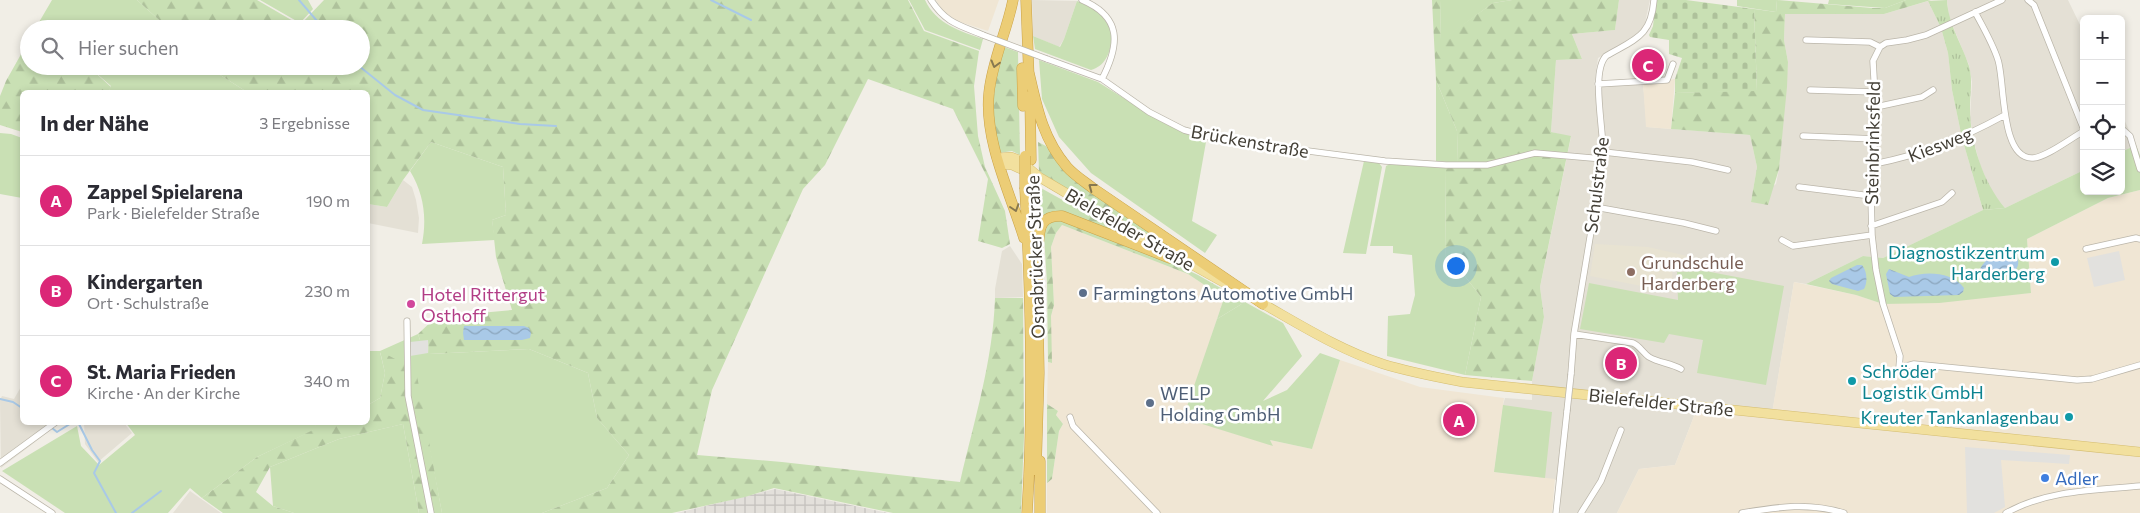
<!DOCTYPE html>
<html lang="de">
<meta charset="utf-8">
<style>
:root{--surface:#fff;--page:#f2f2f3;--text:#2b2b33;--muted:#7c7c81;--line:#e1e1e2;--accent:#db2777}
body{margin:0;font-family:Commissioner,sans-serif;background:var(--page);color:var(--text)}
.controls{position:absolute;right:15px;top:15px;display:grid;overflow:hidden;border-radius:8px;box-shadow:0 2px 8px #0003}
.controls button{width:45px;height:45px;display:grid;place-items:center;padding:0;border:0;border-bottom:1px solid var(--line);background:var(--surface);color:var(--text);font:25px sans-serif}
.you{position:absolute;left:1455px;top:265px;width:18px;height:18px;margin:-12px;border:4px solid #fff;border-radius:50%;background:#1a73e8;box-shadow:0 0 0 8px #1a73e833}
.badge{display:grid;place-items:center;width:32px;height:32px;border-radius:50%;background:var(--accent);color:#fff;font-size:16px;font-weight:700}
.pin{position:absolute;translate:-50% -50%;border:2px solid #fff;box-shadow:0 1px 5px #0006}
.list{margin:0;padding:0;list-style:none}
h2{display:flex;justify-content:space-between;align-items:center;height:65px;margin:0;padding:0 20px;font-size:21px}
h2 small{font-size:16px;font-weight:400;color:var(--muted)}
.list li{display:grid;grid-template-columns:32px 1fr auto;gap:15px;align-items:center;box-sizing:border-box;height:90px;padding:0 20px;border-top:1px solid var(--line)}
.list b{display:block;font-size:19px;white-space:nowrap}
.list p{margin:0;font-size:16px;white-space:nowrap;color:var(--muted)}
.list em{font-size:16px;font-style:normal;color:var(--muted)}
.icon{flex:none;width:28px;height:28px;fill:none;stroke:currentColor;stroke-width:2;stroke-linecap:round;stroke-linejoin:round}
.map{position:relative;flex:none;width:2140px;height:513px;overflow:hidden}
.search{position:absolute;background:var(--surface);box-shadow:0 2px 8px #0003;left:20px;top:20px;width:350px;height:55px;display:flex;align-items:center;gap:12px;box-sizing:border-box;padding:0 18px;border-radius:28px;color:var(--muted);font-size:19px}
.panel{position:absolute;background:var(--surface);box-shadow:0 2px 8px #0003;left:20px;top:90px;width:350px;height:335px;border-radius:8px}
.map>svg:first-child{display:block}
.residential{fill:#e4e0d5}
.commercial{fill:#f0e6d4}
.industrial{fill:url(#industrial-grid)}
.education{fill:#e8e3d2}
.green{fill:#c9e0b4}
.forest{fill:url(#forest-firs)}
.cemetery{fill:url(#cemetery-stones)}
.park{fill:url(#park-tufts)}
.parking{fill:#e2e1de}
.water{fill:url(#water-waves)}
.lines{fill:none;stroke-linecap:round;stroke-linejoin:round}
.stream{stroke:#a9c9e7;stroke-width:2}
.street-casing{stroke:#bbb6aa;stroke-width:7}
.primary-casing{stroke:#d4bd71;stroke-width:10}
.highway-casing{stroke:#caa247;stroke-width:11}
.street{stroke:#fff;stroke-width:5.5}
.primary{stroke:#f2e09e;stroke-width:9}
.highway{stroke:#eccd76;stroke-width:10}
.street-bridge-casing{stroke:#bbb6aa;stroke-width:7;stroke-linecap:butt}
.highway-bridge-casing{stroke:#caa247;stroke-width:11;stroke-linecap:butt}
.street-bridge{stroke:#fff;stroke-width:5.5}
.highway-bridge{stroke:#eccd76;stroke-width:10}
.oneway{stroke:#877850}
.culture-dot{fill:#0f9aa8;stroke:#fff;stroke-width:2}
.education-dot{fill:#8d6e63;stroke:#fff;stroke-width:2}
.service-dot{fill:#5c6f8a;stroke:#fff;stroke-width:2}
.hotel-dot{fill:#d1479c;stroke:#fff;stroke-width:2}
.shop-dot{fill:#3f7fe0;stroke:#fff;stroke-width:2}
.labels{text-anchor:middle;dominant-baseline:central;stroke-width:5;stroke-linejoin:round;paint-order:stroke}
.street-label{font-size:18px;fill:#433f36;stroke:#fff}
.culture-label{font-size:18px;fill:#0d838f;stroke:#fff;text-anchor:end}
.education-label{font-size:18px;fill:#785e54;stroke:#fff;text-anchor:start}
.service-label{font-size:18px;fill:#4e5e75;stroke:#fff;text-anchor:start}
.hotel-label{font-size:18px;fill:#b23c85;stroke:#fff;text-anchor:start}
.shop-label{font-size:18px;fill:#366cbe;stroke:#fff;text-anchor:start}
</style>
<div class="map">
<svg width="2140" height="513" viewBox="0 0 2140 513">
<defs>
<pattern id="industrial-grid" width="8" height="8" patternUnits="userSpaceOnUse" patternTransform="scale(1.25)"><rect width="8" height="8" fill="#e3e0db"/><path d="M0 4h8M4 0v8" fill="none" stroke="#c4c1bd"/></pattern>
<pattern id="forest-firs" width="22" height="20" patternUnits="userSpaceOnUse" patternTransform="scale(1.25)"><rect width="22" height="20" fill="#c9e0b4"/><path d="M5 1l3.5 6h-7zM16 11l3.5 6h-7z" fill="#aec19b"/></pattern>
<pattern id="cemetery-stones" width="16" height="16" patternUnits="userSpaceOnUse" patternTransform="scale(1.25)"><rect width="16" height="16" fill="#c9e0b4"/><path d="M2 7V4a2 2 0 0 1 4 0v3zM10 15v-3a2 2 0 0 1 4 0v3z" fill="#aec19b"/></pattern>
<pattern id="park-tufts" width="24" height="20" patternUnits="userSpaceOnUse" patternTransform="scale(1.25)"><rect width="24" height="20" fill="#c9e0b4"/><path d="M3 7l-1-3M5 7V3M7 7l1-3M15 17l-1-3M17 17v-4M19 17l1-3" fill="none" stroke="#aec19b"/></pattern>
<pattern id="water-waves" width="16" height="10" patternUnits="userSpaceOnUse" patternTransform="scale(1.25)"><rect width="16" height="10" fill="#a9c9e7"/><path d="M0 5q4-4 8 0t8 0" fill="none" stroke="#8ba5bc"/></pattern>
</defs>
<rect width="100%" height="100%" fill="#f1eee6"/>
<path class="residential" d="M1032,0L1077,1L1064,39L1059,47L1033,36Z
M1619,0H1650L1644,27L1635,36L1598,58L1594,86L1643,83L1647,127L1750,135L1757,167L1751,202L1776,184L1779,169L1788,62L1784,40L1785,14H1884L1928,1L1941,28L1948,53L1952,90L1962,138L1983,210L1883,258L1863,256L1806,284L1794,282L1772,414L1698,406L1675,465L1639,469L1617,513H1560L1562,481L1494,472L1503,405L1505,398L1532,400V381L1544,317L1540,287L1571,137L1551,132L1556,60L1582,59L1572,34L1615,30Z
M1947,0H2068L2084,33V170L2005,208L1993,194L1980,165L1975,146L1970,118L1972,82L1969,65L1949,17Z
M2121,113L2136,145L2121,152Z
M403,180L412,187L416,200L419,218L418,233L368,223V204L387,207Z
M1010,246L1022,264L1023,297L995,298V289L1002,251Z
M22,385V422L60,423L1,468L0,400L2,396L14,399Z
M84,423H124L132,433L98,462L85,444Z
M190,491L221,513H173Z"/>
<path class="commercial" d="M936,0H999L988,31L957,21L943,11Z
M1675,79L1671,129L1646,127L1643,83Z
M2140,190V513H1617L1639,469L1675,465L1698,406L1772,413L1794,282L1856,295L1883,304L2031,293L2027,239L2108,198Z
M1062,225L1188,274L1224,298L1184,418L1272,445L1270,440L1312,449L1340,360L1420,387L1504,398L1494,472L1555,479L1552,513H1047V483L1052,479L1059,431L1063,424L1056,415L1058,411L1047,404L1048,362L1051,363V316L1054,305L1051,247L1056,233Z"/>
<path class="industrial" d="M775,489L888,513H677Z"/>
<path class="education" d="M1595,244L1648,247L1696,258L1690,267L1672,268L1673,292L1590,276Z"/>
<path class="green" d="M52,0H137L169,29H35Z
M260,0H308L313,9L300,23Z
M909,0H925C936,24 960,31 983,39L980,50L925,30Z
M1440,0H1512L1493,3L1441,41Z
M1737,0H1777L1776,12L1737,6Z
M1829,0H1906L1885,8L1828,4Z
M1077,1C1086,5 1097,9 1104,17C1117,33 1112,65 1091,70L1035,49L1033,36L1060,47L1064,39Z
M1039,60L1098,82L1160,121L1206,142L1192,221L1217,235L1205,253L1091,173L1059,137L1042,99Z
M88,66H206L247,92H108L111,86Z
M1436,80L1457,131L1458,163L1436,161Z
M0,133L11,134L22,138V198L0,194Z
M431,142L503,167L506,215L492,220L495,240L422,244C427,218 424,194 410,171Z
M2136,145L2140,155V190L2108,198L2027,239L2031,293L1939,303L1883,304L1856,295L1806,284L1863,256L1883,258L1983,210L2005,208L2084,170V191H2121V152Z
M1364,161L1379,163L1382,167L1366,254L1343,253Z
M1390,164L1446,168L1445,264L1464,275L1481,297L1465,375L1387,356L1388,316L1410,314L1415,295L1412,255L1393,253V246H1370L1386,166Z
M1705,271L1784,286L1766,385L1697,373L1703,340L1669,334L1664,343L1580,329L1589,283L1678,300L1677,272Z
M1245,302L1283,323L1302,356L1263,401L1287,390L1320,353L1340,360L1312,449L1270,440L1273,446L1183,418L1217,319Z
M418,334L420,340L428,339L429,354L529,349L588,373L597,418L629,455L607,488L542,513H442L424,419L403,424L419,513H294L273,506L270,467L339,439L424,419L380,352L385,373L380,398L368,405V351H380Z
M1503,405L1552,412L1545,478L1494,472Z
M126,423H317L314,430L257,457L202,498L190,488L168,513H65L2,471L77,426L81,446L99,465L135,435Z"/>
<path class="forest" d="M137,0H257L300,25L324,0H908L924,31L979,51L974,86L978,136L985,167L1005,211L1010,244L1002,248L978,241L988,179L953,109L868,79L825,165L803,189L712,390L697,455L782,462L960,482C974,421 993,361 995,298H1023L1024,437L1021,513H893L774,488L745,497L672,513H542L607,488L629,455L597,418L588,373L529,349L429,354L428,340H420L418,334L436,317L512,310L496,257L492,220L506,215L503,167L431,142L403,180L387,207L368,204V92H247L206,66H361V29H169Z
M1432,0H1440L1441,40L1493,3L1512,0H1619L1615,30L1572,34L1582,59L1556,60L1551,132L1571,136L1543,272L1540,287L1544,317L1532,381L1465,375L1481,297L1464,275L1445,264L1446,168H1458L1457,131L1436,80Z
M1777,0L1872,8H1885L1906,0H1931L1884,14H1785L1784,40L1788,62L1787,87L1779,169L1768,205L1751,202L1757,167L1750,135L1671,129L1675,93L1757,90L1754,9L1776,12Z
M29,40V66H88L111,87L108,92H22V132L0,125V96L6,81Z
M1004,47L1018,52L1020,155L1012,151L999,153C989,114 993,85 1004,47Z
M1038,142L1046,146L1065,170L1169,244L1167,247L1055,183L1039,171Z
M1039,187L1137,241L1067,214L1041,220Z
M1057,220L1069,223L1166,260L1198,275L1245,302L1217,319L1224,298L1188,274L1062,225L1056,233L1051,247L1054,305L1051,316L1052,363L1048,362L1047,283L1044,235L1048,224Z
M380,351L416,370L442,513H419L403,424L339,439L270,467L256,492L273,506L294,513H223L202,498L257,457L313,430L317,423L368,422V405L380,398L385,373Z
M1047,404L1058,411L1056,415L1063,424L1059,431L1052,479L1047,483Z"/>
<path class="cemetery" d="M1656,0H1686L1754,9L1757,91L1675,93V79L1682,58L1669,54V40L1650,37L1649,35L1653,26Z"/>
<path class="park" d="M1947,0C1948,24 1962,44 1969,66C1973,80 1970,94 1970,108C1970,142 1983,182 2005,208L1983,210L1962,138L1952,90L1948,53L1941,28L1928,1Z"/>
<path class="parking" d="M2119,251L2125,280L2094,287L2087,258Z
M428,340V353L410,356V342Z
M1965,447L2070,455L2069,464L2001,460L2005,507L1994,513H1967Z"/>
<path class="water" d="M2005,247L2014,250C2029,274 2001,280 1983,276L1980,269C1984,261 1996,250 2005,247Z
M1857,265H1862C1867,271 1868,282 1864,289L1858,291L1832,284L1829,281L1831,278Z
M1889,269L1909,277C1926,271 1952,272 1964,288L1963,292L1959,295L1894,297L1890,294L1886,274Z
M464,326H524L529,328L531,333L530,338L522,340H464L463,333Z"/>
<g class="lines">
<path class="stream" d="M299,0L324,29
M711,0L751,20
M359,66L395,95L423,110L520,124L556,126
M0,399L13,402L22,408
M78,422L92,450L100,461L94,473L116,513
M52,428L57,432L73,422
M132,513L161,491"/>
<g class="street-casing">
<path id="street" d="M931,0C946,23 959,25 983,35
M1082,0C1122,17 1120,44 1102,79
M2002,0L1926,35L1907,40L1886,43L1880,47L1873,61L1876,113L1871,196L1872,235L1876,270L1883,304L1900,356L1899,368L1914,364L2077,380L2092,379L2140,365
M2028,0L2034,5L2084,130
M1975,12C1983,27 1993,44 1998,60C2005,81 2000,160 2033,158C2047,157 2071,138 2084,131
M1806,40L1870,42L1880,47
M1047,59L1102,79L1149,112L1184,130L1217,139L1385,161L1446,165H1487L1535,153L1603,159
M1598,84L1667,80L1673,64
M1810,90L1874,92
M1876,107L1922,97L1933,90
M2121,128L2130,136L2140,169
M1803,136L1875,139
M1604,152L1692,162L1728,170
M1874,164C1924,154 1959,140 2005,115
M1799,187L1871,196
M1595,207L1684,223L1716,231
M1871,226L1942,202L1952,193
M1782,240L1793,246L1872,235
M2086,249L2136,238L2140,239
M407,321L408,396L431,513
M1574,334L1633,343C1640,346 1643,353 1649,357C1659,363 1671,363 1681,369
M1571,374L1574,334L1603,159C1605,134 1590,73 1606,56C1635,39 1651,37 1654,0
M1070,417L1073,426L1157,513
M0,463L56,422
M0,479L52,513
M1556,513L1567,411
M1581,513L1601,481L1621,430
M1742,513C1779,507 1807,502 1844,513
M2006,513C2047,490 2095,490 2140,486"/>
</g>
<g class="primary-casing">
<path id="primary" d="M997,158L1011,157L1019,160L1039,177L1110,219L1223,282
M1000,164L1012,165L1023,170
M1258,301C1299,324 1338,349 1383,364C1409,372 1436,377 1462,382L2140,452"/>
</g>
<g class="highway-casing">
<path id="highway" d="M1013,0C1007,31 992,61 989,93C984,140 1010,193 1024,238
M1026,0L1029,79
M1022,68L1023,106
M1029,73C1037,108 1043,139 1067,167C1074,175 1085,182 1094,189L1263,304
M1030,96L1031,160
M1025,189C1031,297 1034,405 1027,513
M1036,260C1042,240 1032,215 1062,216L1170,258
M1036,470L1039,373L1037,272
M1040,513V461"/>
</g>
<use href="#street" class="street"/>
<use href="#primary" class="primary"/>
<use href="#highway" class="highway"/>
<g class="street-bridge-casing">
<path id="street-bridge" d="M983,35L1047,59
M1567,411L1571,374"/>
</g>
<g class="highway-bridge-casing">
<path id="highway-bridge" d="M1025,156V189"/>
</g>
<use href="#street-bridge" class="street-bridge"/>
<use href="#highway-bridge" class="highway-bridge"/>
</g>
<defs><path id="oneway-chevron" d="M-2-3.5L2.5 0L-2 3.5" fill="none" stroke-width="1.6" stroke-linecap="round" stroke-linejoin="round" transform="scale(1.25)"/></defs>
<g class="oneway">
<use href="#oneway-chevron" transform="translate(995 64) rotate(105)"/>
<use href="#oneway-chevron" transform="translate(1092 187) rotate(-143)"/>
<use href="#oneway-chevron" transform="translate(1015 208) rotate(72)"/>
</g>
<g class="culture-dot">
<circle cx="2055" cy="262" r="5"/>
<circle cx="1852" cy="381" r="5"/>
<circle cx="2069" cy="417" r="5"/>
</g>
<circle class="education-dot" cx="1631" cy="272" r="5"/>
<g class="service-dot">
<circle cx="1083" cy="293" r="5"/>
<circle cx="1150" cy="403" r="5"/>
</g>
<circle class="hotel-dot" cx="411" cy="304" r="5"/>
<circle class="shop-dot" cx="2045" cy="478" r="5"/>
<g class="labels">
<g class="street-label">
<text transform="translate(1250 141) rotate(10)">Brückenstraße</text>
<text transform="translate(1872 143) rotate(-89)">Steinbrinksfeld</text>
<text transform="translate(1940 144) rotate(-21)">Kiesweg</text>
<text transform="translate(1596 185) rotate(-83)">Schulstraße</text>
<text transform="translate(1130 229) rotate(30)">Bielefelder Straße</text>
<text transform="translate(1035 257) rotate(-92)">Osnabrücker Straße</text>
<text transform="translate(1661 402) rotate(6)">Bielefelder Straße</text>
</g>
<g class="culture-label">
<text x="2045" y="252">Diagnostikzentrum<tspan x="2045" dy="21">Harderberg</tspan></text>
<text x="1862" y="371" text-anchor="start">Schröder<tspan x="1862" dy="21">Logistik GmbH</tspan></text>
<text x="2059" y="417">Kreuter Tankanlagenbau</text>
</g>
<g class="education-label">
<text x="1641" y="262">Grundschule<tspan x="1641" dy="21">Harderberg</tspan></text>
</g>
<g class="service-label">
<text x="1093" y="293">Farmingtons Automotive GmbH</text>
<text x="1160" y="393">WELP<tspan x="1160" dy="21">Holding GmbH</tspan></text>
</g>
<g class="hotel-label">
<text x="421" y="294">Hotel Rittergut<tspan x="421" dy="21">Osthoff</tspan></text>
</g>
<g class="shop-label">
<text x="2055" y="478">Adler</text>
</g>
</g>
</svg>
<div class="controls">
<button>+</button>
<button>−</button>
<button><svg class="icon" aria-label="locate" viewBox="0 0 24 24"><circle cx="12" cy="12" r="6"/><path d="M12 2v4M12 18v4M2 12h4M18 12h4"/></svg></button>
<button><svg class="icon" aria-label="layers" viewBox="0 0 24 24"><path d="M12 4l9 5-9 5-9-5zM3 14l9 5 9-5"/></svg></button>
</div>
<div class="you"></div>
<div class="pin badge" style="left:1459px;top:420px">A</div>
<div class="pin badge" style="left:1621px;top:363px">B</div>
<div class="pin badge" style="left:1648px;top:65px">C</div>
<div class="search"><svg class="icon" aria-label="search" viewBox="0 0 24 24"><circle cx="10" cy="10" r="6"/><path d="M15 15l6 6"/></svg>Hier suchen</div>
<section class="panel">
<h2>In der Nähe<small>3 Ergebnisse</small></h2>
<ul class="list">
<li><span class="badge">A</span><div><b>Zappel Spielarena</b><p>Park · Bielefelder Straße</p></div><em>190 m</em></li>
<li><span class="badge">B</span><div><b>Kindergarten</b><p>Ort · Schulstraße</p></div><em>230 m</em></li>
<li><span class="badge">C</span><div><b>St. Maria Frieden</b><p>Kirche · An der Kirche</p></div><em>340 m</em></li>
</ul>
</section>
</div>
